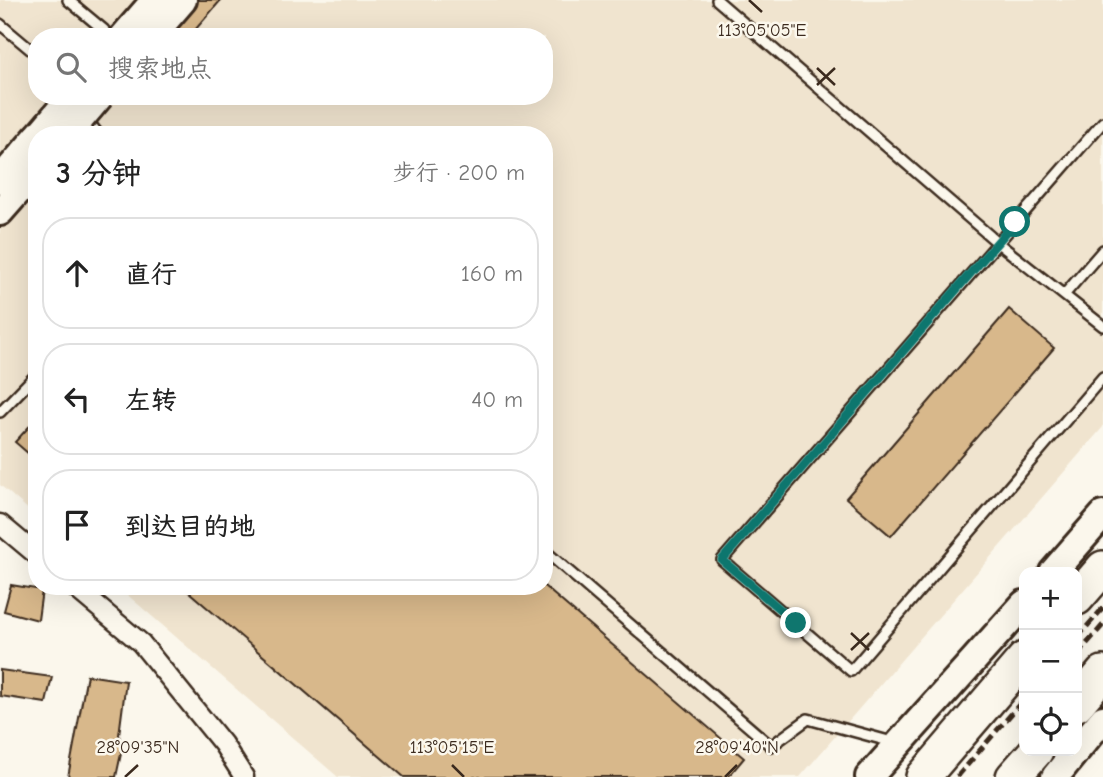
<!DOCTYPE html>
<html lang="zh">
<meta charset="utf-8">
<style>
:root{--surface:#fff;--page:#f6f6f6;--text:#222;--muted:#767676;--line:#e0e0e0}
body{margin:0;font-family:"Comic Neue","LXGW WenKai TC",sans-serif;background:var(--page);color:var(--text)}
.controls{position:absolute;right:21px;bottom:21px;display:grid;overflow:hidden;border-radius:14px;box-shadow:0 7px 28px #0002}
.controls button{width:63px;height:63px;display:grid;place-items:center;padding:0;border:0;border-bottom:2px solid var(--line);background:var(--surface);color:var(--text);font:35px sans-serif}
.stop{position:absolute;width:21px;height:21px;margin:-16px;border:5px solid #0f766e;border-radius:50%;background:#fff}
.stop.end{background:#0f766e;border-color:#fff;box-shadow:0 2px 7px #0008}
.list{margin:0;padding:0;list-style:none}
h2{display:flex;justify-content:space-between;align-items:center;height:91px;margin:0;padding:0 28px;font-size:30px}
h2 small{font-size:23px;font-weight:400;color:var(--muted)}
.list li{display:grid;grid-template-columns:46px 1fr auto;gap:21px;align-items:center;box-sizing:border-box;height:112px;margin:0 14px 14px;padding:0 14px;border:2px solid var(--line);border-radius:28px}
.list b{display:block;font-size:26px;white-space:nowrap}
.list em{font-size:23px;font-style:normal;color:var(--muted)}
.icon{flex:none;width:38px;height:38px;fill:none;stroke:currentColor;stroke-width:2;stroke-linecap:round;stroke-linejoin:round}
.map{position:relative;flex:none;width:1103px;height:777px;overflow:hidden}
.search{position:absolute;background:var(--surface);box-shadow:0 7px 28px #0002;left:28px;top:28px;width:525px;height:77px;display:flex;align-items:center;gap:18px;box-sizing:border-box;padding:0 24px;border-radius:28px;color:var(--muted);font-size:26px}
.panel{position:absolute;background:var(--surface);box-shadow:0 7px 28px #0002;left:28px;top:126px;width:525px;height:469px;border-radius:28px}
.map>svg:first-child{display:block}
.built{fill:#f0e4cf;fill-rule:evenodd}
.building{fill:#d8b88b;stroke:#3b2a1e;stroke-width:2}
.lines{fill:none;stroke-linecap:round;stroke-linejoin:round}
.lane-casing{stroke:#3b2a1e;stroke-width:14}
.street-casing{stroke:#3b2a1e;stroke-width:23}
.secondary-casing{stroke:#3b2a1e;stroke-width:32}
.highway-casing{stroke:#3b2a1e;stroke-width:38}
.lane{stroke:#fbf7ec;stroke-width:9}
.street{stroke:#fbf7ec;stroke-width:18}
.secondary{stroke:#fbf7ec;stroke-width:26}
.highway{stroke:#fbf7ec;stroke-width:33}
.rail{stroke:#3b2a1e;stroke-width:5;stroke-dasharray:10 5;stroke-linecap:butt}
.secondary-bridge-casing{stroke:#3b2a1e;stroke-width:32;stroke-linecap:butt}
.secondary-bridge{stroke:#fbf7ec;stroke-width:26}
.route{stroke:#0f766e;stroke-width:9}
.ticks{fill:none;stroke:#3b2a1e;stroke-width:2.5}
.ticks-label{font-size:18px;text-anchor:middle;fill:#3b2a1e;stroke:#fbf7ec;stroke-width:5;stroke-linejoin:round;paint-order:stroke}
</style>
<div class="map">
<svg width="1103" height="777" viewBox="0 0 1103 777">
<rect width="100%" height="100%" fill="#fbf7ec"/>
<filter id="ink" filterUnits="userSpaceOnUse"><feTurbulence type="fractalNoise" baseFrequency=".0143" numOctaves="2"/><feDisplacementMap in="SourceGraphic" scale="14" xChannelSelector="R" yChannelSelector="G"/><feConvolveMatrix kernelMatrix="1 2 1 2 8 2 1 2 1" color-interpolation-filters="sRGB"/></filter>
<g filter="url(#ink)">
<path class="built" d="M0,0H1103V427L800,777H338L117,586H544V135H37V517L0,485ZM37,37H544V96H37Z"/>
<path class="building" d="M175,0H221L189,37H131Z
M1009,309L1054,348L891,536L846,498Z
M37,418V461L15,442Z
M11,585L42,590L38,620L4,611Z
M182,586H544L744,758L728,777H404Z
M0,670L52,677L46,703L0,696Z
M87,675L126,681L119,735L122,749L116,777H68Z"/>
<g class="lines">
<g class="lane-casing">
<path id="lane" d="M68,0L104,30
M717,0L998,243L1103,326
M0,24L37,55
M85,117L99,135
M1103,122L722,560L851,671L1103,377
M1064,295L1103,250
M0,412L37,374
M544,550L771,746L808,719L896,743"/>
</g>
<g class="street-casing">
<path id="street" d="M0,524L37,555
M73,586L141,643L223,744L244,777"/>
</g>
<g class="secondary-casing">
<path id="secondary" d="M123,37L155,0
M151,37L183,0
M0,180L37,137
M0,212L37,170
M1053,572L1103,515
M1077,750L1103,719
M869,777L1024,604
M1055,777L1076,751"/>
</g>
<g class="highway-casing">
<path id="highway" d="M1077,598L1103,568
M1077,704L1103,673
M923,777L1024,659
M1013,777L1036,751"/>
</g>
<use href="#lane" class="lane"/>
<use href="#street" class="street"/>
<use href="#secondary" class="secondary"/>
<use href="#highway" class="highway"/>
<path class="rail" d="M1077,638L1103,608
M1077,655L1103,625
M957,777L1024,699"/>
<g class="secondary-bridge-casing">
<path id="secondary-bridge" d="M39,135L72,96
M67,135L100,96"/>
</g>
<use href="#secondary-bridge" class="secondary-bridge"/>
</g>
</g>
<g class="lines" filter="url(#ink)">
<path class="route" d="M796,623L722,560L1015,222"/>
</g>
<path class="ticks" d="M749,0L762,12M817,68L835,85M817,85L835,68M851,633L869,650M851,650L869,633M452,765L464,777M125,777L138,765M725,777L737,765"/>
<g class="ticks-label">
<text x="762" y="36">113°05'05"E</text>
<text x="138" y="753">28°09'35"N</text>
<text x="452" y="753">113°05'15"E</text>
<text x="737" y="753">28°09'40"N</text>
</g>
</svg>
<div class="controls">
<button>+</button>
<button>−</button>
<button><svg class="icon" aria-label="locate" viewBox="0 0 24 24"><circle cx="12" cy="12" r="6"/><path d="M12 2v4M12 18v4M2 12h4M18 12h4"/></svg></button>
</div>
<div class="stop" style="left:1015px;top:222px"></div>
<div class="stop end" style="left:796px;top:623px"></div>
<div class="search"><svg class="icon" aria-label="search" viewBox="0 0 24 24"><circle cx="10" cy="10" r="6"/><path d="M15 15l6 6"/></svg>搜索地点</div>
<section class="panel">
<h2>3 分钟<small>步行 · 200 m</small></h2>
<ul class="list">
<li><svg class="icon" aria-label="ahead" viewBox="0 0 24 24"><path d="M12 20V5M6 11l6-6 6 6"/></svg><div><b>直行</b></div><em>160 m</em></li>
<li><svg class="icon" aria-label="left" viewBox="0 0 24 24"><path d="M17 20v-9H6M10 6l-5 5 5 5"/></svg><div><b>左转</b></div><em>40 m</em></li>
<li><svg class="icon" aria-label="arrive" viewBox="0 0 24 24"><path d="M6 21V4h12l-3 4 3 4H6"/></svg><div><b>到达目的地</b></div></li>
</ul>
</section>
</div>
